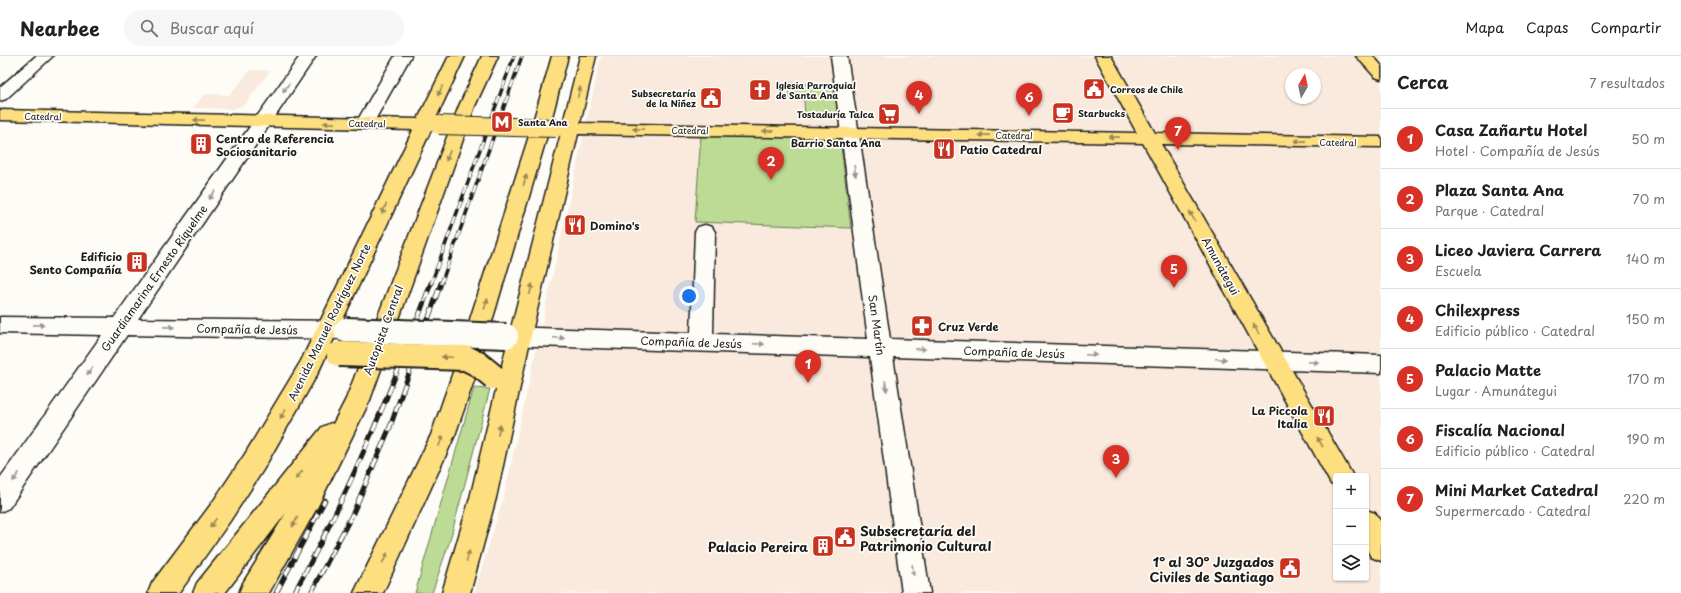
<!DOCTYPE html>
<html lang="es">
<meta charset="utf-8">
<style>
:root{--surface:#fff;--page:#f6f6f6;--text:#202124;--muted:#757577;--line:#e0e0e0;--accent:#d93025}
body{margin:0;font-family:"Playpen Sans",sans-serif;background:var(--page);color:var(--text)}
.controls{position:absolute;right:12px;bottom:12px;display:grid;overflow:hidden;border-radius:4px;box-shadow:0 1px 3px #0004}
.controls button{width:36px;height:36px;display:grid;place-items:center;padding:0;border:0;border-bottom:1px solid var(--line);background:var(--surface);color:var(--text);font:20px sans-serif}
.compass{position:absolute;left:1285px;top:12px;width:36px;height:36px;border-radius:50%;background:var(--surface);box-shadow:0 1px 3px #0004;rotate:9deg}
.you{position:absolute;left:689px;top:240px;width:14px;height:14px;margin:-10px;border:3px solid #fff;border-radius:50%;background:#1a73e8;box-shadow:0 0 0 6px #1a73e833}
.badge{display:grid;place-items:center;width:26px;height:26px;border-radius:50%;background:var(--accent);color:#fff;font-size:13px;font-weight:700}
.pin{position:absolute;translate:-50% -33px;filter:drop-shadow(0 1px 2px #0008)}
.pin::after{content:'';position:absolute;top:21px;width:14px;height:12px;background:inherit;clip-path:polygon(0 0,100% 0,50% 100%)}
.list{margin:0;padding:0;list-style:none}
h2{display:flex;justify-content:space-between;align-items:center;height:52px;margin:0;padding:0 16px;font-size:17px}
h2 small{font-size:13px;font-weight:400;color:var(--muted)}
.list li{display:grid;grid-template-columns:26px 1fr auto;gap:12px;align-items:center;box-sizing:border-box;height:60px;padding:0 16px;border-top:1px solid var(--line)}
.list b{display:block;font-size:15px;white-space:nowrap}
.list p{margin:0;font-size:13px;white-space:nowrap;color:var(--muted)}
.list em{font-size:13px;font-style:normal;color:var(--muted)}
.icon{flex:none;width:22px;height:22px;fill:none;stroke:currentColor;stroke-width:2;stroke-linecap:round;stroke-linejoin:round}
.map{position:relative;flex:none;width:1381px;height:537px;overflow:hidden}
header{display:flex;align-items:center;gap:24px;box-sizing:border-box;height:56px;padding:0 20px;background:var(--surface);border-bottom:1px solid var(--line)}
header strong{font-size:19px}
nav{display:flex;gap:22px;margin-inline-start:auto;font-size:14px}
.search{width:280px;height:36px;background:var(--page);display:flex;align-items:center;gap:10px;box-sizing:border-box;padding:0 14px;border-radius:22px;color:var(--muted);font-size:15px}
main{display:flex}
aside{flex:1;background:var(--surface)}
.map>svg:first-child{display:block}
.built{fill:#f9eadd;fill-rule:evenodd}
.green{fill:#bcdb94;stroke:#6c7c58}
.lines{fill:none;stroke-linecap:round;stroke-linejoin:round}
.minor-casing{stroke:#1c1c1c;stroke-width:3}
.major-casing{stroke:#1c1c1c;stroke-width:3}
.highway-casing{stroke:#1c1c1c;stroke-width:3}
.minor{fill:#fdfcf7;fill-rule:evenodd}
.major{fill:#fddf80;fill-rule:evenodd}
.highway{fill:#fddf80;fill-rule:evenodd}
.rail-far1-casing{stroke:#1c1c1c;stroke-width:3.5}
.rail-casing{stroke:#1c1c1c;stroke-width:5}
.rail-far1{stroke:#fdfcf7;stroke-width:2.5;stroke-dasharray:8;stroke-linecap:butt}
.rail{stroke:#fdfcf7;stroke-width:3.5;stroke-dasharray:10;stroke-linecap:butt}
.minor-bridge-casing{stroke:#1c1c1c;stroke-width:28;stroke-linecap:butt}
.major-bridge-far1-casing{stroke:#1c1c1c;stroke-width:20;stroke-linecap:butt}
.major-bridge-casing{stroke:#1c1c1c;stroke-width:28;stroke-linecap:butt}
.minor-bridge{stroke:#fdfcf7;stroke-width:24}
.major-bridge-far1{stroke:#fddf80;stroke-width:18}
.major-bridge{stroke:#fddf80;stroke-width:24}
.oneway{fill:#989794}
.oneway2{fill:#988753}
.labels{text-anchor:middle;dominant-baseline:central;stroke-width:3.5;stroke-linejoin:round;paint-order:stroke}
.far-poi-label{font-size:9px;font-weight:bold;fill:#1c1c1c;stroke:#fdfcf7;text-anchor:start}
.far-street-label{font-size:9px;fill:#1c1c1c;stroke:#fdfcf7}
.far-neighbourhood-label{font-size:10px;font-weight:bold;fill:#1c1c1c;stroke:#fdfcf7}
.poi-label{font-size:11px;font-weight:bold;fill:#1c1c1c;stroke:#fdfcf7;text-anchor:start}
.street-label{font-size:11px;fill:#1c1c1c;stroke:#fdfcf7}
.near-poi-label{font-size:13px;font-weight:bold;fill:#1c1c1c;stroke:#fdfcf7;text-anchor:end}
</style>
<header>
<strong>Nearbee</strong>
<div class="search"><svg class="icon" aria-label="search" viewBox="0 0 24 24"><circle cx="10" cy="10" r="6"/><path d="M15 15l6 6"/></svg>Buscar aquí</div>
<nav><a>Mapa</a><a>Capas</a><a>Compartir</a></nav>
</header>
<main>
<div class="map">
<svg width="1381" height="537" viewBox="0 0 1381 537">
<rect width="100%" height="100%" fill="#fdfcf7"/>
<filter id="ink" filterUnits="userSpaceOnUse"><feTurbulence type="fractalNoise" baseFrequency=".025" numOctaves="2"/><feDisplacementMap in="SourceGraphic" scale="8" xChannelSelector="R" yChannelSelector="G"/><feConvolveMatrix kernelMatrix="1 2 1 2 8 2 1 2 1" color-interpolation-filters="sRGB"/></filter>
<g filter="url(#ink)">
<path class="built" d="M601,0H1381V537H474L504,440ZM1291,18H1315V42H1291ZM1336,420H1366V522H1336Z
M250,14L270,15L245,48L234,53L193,52L205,38L230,39Z"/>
<path class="green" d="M789,27L835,29L838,62L805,61L804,44L789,43Z
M701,77L840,82L851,172L695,166Z
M474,332L490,333L450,484L432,537H415Z"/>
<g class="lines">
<g class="minor-casing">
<path id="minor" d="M36,0H53L6,43L0,45V31Z
M300,0H316L138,263L345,265L353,268L356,274L353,280L345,283L127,279L9,452L0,456V422L102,279L0,277V261L114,262Z
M395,0H411L371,71L365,72L359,71L356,67Z
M831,0H847L890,283L1381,299V317L893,301L930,537H902L870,301L506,289L498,286L495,280L498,274L506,271L691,277L695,176L698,171L705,169L712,171L715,176L713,278L868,283Z"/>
</g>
<g class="major-casing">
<path id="major" d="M449,0H465L435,64L443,65L446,69L443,73L431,74L318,317L263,414L230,465L179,537H148L152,527L212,447L245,398L301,305L413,74L0,64V54L418,63Z
M580,0H596L580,67L1137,77L1095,0H1111L1155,77L1381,81V91L1161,88L1353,420H1336V430L1331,428L1143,87L578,78L531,280L496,442L470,537H442L470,442L509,280L561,77L550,76L547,72L550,68L563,67Z
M1356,0H1373L1381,9V23L1375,21Z
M1366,454L1375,457L1381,466V505L1371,501L1366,492Z"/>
</g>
<g class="highway-casing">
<path id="highway" d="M482,0H498L475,50L370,344L318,450L269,537H239L243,527L286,457L225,537H193L197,527L322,371L331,367L333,368L346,343L459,50Z
M552,0H568L547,80L476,319L455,379L383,537H354L431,379L452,319L529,80Z"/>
</g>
<use href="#minor" class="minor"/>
<use href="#major" class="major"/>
<use href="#highway" class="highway"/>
<g class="rail-far1-casing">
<path id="rail-far1" d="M431,228L514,0
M441,228L522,0"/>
</g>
<g class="rail-casing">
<path id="rail" d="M276,537L325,444
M294,537C349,438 392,334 431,227
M311,537L353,457L390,371L441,227"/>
</g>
<use href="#rail-far1" class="rail-far1"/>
<use href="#rail" class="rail"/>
<g class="minor-bridge-casing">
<path id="minor-bridge" d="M346,274L506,280"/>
</g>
<g class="major-bridge-far1-casing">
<path id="major-bridge-far1" d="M439,69L556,72"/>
</g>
<g class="major-bridge-casing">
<path id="major-bridge" d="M339,298L466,302L478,308L494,321"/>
</g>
<use href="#minor-bridge" class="minor-bridge"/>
<use href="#major-bridge-far1" class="major-bridge-far1"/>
<use href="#major-bridge" class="major-bridge"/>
</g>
<defs><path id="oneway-solid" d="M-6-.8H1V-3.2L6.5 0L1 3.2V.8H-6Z"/></defs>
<g class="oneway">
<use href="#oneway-solid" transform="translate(286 32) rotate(125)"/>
<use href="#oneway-solid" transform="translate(855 115) rotate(82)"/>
<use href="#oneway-solid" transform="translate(212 139) rotate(125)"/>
<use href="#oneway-solid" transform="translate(39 269) rotate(1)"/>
<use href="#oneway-solid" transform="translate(169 271) rotate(1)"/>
<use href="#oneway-solid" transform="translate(559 282) rotate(2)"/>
<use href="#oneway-solid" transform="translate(759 288) rotate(2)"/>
<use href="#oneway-solid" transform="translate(920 293) rotate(2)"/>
<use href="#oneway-solid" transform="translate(1091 299) rotate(2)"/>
<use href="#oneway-solid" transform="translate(1221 303) rotate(2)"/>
<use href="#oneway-solid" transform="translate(1313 306) rotate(2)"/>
<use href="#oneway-solid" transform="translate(90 315) rotate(125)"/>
<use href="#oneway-solid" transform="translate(886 330) rotate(82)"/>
<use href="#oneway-solid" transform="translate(16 421) rotate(125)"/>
<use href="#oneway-solid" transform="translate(913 514) rotate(82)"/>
</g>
<g class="oneway2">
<use href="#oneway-solid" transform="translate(440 35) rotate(116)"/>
<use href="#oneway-solid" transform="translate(579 36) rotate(-76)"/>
<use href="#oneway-solid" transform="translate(199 64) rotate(-179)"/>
<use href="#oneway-solid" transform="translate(329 67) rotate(-179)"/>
<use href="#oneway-solid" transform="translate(638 73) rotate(-179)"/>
<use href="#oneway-solid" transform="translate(768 75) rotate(-179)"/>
<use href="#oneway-solid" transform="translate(984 79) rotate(-179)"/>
<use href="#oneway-solid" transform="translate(1114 81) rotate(-179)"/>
<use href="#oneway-solid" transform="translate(1300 85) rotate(-179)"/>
<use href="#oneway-solid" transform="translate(448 100) rotate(111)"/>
<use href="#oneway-solid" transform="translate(525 124) rotate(-73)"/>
<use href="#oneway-solid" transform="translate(384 153) rotate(115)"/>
<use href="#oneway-solid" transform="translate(1192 160) rotate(-119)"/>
<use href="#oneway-solid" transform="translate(531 233) rotate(-77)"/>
<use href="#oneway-solid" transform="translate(486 248) rotate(-72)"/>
<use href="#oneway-solid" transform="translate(1256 273) rotate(-119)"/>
<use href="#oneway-solid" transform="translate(447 301) rotate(-178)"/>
<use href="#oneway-solid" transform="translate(283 358) rotate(121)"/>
<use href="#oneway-solid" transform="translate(499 374) rotate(-77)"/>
<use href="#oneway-solid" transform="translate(441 385) rotate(-66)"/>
<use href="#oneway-solid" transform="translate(1320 386) rotate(-120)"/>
<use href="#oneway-solid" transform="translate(299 419) rotate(128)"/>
<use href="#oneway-solid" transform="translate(295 466) rotate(119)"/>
<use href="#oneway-solid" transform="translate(213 467) rotate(125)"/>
<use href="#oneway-solid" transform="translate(468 500) rotate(-74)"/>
<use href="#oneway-solid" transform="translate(385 502) rotate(-63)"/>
</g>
</g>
<defs>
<g id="civic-square" transform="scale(1.15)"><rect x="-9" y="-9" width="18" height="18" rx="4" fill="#c8321e" stroke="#fdfcf7"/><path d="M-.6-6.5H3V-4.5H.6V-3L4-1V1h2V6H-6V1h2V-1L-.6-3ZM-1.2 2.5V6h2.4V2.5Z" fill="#fff"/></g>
<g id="church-square" transform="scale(1.15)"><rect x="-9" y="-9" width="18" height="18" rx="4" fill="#c8321e" stroke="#fdfcf7"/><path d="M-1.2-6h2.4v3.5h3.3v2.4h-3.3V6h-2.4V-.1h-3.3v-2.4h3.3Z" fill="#fff"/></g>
<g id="cafe-square" transform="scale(1.15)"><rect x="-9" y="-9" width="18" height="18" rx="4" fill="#c8321e" stroke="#fdfcf7"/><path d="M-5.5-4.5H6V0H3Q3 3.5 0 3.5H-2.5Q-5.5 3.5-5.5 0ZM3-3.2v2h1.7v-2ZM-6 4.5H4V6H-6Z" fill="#fff"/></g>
<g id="supermarket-square" transform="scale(1.15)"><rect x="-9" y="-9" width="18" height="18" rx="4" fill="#c8321e" stroke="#fdfcf7"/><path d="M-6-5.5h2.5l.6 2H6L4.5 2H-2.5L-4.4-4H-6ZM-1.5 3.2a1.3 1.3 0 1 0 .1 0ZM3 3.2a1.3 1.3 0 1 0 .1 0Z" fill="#fff"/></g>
<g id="metro-square" transform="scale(1.15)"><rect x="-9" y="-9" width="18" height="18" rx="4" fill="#c8321e" stroke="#fdfcf7"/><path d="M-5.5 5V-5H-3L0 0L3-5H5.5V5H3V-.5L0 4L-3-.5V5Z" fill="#fff"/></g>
<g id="building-square" transform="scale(1.15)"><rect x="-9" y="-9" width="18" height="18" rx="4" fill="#c8321e" stroke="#fdfcf7"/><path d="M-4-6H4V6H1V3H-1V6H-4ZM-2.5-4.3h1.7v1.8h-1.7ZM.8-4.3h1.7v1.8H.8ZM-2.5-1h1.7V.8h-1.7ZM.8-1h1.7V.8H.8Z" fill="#fff"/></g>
<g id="restaurant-square" transform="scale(1.15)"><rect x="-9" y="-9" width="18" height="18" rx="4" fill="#c8321e" stroke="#fdfcf7"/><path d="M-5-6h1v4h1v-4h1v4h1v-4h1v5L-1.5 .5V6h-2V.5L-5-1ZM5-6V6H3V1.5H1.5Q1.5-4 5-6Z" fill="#fff"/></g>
<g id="pharmacy-square" transform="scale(1.15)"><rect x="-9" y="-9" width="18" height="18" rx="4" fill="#c8321e" stroke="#fdfcf7"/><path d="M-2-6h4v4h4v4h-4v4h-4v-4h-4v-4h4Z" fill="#fff"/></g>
</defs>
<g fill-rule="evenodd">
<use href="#civic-square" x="1094" y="33"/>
<use href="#church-square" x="760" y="34"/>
<use href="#civic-square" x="711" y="42"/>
<use href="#cafe-square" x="1063" y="57"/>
<use href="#supermarket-square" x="889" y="58"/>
<use href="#metro-square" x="502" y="66"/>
<use href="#building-square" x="201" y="88"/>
<use href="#restaurant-square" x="944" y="93"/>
<use href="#restaurant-square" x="575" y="169"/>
<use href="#building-square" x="137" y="206"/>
<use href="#pharmacy-square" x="922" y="270"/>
<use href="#restaurant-square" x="1324" y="360"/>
<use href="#civic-square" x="845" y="481"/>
<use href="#building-square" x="823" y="490"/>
<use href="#civic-square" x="1290" y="512"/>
</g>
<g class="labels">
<g class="far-poi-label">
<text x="776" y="29">Iglesia Parroquial<tspan x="776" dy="10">de Santa Ana</tspan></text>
<text x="1110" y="33">Correos de Chile</text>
<text x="696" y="37" text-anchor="end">Subsecretaría<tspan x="696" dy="10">de la Niñez</tspan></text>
<text x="1078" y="57">Starbucks</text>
<text x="874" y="58" text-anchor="end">Tostaduría Talca</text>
<text x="518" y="66">Santa Ana</text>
</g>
<g class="far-street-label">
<text transform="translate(43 60) rotate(1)">Catedral</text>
<text transform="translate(367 67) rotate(1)">Catedral</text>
<text transform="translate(690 74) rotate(1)">Catedral</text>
<text transform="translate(1014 79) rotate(1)">Catedral</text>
<text transform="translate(1338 86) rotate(1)">Catedral</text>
</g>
<g class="far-neighbourhood-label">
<text x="836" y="86">Barrio Santa Ana</text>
</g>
<g class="poi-label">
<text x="216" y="82">Centro de Referencia<tspan x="216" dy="13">Sociosanitario</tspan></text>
<text x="960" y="93">Patio Catedral</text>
<text x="590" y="169">Domino's</text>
<text x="122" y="200" text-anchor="end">Edificio<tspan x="122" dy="13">Sento Compañía</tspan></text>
<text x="938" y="270">Cruz Verde</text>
<text x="1308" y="354" text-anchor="end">La Piccola<tspan x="1308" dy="13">Italia</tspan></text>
</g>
<g class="street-label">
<text transform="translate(1221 210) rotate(61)">Amunátegui</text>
<text transform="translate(154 222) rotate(-55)">Guardiamarina Ernesto Riquelme</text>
<text transform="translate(329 266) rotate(-64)">Avenida Manuel Rodríguez Norte</text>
<text transform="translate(877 269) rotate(82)">San Martín</text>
<text transform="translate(247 273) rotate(1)">Compañía de Jesús</text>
<text transform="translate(383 274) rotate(-70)">Autopista Central</text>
<text transform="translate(691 286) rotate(2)">Compañía de Jesús</text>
<text transform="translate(1014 296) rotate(2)">Compañía de Jesús</text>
</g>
<g class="near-poi-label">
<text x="860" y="474" text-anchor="start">Subsecretaría del<tspan x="860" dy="15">Patrimonio Cultural</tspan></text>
<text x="808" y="490">Palacio Pereira</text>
<text x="1274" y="505">1° al 30° Juzgados<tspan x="1274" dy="15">Civiles de Santiago</tspan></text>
</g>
</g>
</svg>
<div class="controls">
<button>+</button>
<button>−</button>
<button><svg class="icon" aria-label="layers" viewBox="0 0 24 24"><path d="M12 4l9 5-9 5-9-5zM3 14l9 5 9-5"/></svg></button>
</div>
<svg class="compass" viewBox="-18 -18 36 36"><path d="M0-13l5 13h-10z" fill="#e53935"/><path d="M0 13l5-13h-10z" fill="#757577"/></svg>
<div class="you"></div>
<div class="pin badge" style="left:808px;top:327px">1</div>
<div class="pin badge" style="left:771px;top:124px">2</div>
<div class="pin badge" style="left:1116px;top:422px">3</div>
<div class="pin badge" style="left:919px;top:58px">4</div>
<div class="pin badge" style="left:1174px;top:232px">5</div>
<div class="pin badge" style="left:1029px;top:60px">6</div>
<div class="pin badge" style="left:1178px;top:94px">7</div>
</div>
<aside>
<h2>Cerca<small>7 resultados</small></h2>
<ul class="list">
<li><span class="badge">1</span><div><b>Casa Zañartu Hotel</b><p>Hotel · Compañía de Jesús</p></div><em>50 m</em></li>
<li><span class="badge">2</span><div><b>Plaza Santa Ana</b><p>Parque · Catedral</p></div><em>70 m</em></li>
<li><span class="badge">3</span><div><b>Liceo Javiera Carrera</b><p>Escuela</p></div><em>140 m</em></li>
<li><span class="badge">4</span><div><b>Chilexpress</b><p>Edificio público · Catedral</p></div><em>150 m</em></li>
<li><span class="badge">5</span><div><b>Palacio Matte</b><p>Lugar · Amunátegui</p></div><em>170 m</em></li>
<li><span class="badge">6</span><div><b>Fiscalía Nacional</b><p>Edificio público · Catedral</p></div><em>190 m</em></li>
<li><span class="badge">7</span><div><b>Mini Market Catedral</b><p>Supermercado · Catedral</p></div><em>220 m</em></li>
</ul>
</aside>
</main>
